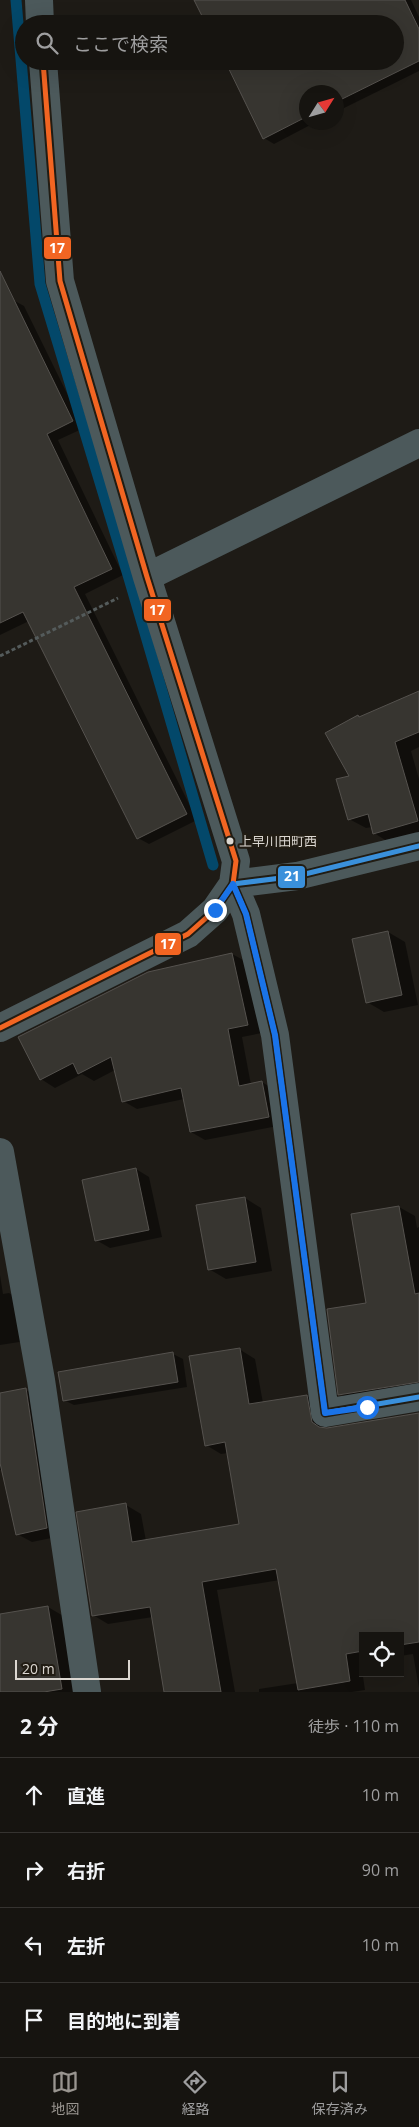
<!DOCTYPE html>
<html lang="ja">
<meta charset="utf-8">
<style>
:root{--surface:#161410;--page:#1f1d19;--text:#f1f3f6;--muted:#9e9e9f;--line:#353330;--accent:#999590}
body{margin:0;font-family:"Open Sans","Noto Sans JP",sans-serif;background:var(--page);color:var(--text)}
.controls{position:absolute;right:15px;bottom:15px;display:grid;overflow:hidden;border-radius:0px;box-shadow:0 5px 20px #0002}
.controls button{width:45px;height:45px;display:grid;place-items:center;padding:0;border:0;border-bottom:1px solid var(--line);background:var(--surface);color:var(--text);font:25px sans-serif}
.compass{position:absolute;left:299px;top:85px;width:45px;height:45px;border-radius:50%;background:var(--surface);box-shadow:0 5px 20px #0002;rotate:53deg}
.scale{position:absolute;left:15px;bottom:12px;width:115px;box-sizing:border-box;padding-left:5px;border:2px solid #dbd7d1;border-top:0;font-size:14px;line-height:18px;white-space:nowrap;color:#dbd7d1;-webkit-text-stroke:4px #211c13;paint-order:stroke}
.stop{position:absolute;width:15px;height:15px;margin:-11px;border:4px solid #1a73e8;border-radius:50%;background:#fff}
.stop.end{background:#1a73e8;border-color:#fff;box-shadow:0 1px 5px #0008}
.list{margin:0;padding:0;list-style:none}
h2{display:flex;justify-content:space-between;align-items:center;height:65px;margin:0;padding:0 20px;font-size:21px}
h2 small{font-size:16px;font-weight:400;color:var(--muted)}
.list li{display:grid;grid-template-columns:32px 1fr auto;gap:15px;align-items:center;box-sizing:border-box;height:75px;padding:0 20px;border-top:1px solid var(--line)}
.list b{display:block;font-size:19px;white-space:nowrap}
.list em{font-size:16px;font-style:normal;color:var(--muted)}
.icon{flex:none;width:28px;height:28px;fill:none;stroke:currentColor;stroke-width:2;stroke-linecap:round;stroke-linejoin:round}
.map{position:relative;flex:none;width:419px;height:1692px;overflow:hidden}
.search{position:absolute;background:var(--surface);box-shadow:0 5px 20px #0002;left:15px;right:15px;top:15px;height:55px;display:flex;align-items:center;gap:12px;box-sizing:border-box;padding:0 18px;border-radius:28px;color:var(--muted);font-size:19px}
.sheet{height:365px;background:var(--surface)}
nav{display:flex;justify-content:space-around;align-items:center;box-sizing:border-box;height:70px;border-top:1px solid var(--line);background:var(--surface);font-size:14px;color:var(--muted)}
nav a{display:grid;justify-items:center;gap:2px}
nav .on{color:var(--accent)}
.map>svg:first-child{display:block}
.shadow{fill:#0007}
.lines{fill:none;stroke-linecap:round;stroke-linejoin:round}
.stream{stroke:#03486a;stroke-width:11}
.building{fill:#373530;stroke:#55524e}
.path{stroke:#545b5b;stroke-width:3;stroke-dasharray:4 2.5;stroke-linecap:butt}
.minor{stroke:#4c595b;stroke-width:28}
.bus-1-casing{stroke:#211c13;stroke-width:9}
.bus-2-casing{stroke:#211c13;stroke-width:9}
.bus-1{stroke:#3a90db;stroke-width:5}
.bus-2{stroke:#f26522;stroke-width:5}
.route{stroke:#1a73e8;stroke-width:6}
.bus-dot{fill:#dbd7d1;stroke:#211c13;stroke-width:2}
.labels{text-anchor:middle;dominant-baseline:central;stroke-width:4.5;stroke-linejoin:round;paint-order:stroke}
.bus-label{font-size:13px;fill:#dbd7d1;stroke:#211c13;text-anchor:start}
.line-badge{stroke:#211c13;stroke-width:2}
.badge-label{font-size:14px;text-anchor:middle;font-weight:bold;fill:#fff}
</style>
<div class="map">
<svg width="419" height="1692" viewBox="0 0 419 1692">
<rect width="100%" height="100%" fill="#1e1b16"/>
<path class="shadow" d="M205,0H411L419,17V71L336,112V92H306V122H316L274,144L264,138L226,61H395V24Z
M13,300L24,306L84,428L58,440L123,575L85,594L197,820L149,844L138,838L29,621L0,635V306Z
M419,692V747L411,751L419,779V834L390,843L374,833L372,827L366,828L349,819L351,777L358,717L360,718Z
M388,932L405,942L418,1005L384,1012L367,1002Z
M232,954L247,962L262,1033L242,1037L251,1085L262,1082L276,1091L283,1125L205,1140L191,1132L184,1099L137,1109L123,1101L115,1070L94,1081L82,1074L55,1088L41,1079Z
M136,1169L149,1177L162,1237L110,1248L96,1240Z
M245,1198L261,1208L272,1271L226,1279L209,1269Z
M399,1207L415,1216L417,1228L419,1227V1392L355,1403L340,1394Z
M0,1275L3,1294L9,1293L25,1302L32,1340L0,1345Z
M239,1349L255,1359L263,1403L307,1396L322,1405L327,1430L419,1414V1688L413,1654L400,1656V1636H363V1663H361L365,1690L352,1692H259V1689L298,1683L280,1580L217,1590L235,1692H166L153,1617L108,1624L93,1615L126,1505L141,1514L146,1541L240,1525L228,1453L221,1454L206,1445Z
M173,1354L183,1359L187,1387L74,1405L64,1400Z
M26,1390L40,1398L61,1536L32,1542L17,1534L3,1470H0V1394Z
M48,1607L65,1617L77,1692H1L0,1657Z"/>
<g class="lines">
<path class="stream" d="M16,0L40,284L128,575L213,865"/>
</g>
<path class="building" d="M194,0H405L419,29V61L336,102V92H306V117L263,139L225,61H395V24H206Z
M0,271L73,421L47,434L112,569L74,587L187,814L137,839L23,612L0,623Z
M419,691V732L395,742L418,821L373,834L368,814L348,820L336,779L349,776L325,733L358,715L359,717Z
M388,931L402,995L366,1003L352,939Z
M232,953L248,1025L228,1029L239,1086L262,1081L269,1117L190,1132L181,1088L122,1102L111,1057L78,1074L73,1063L40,1080L18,1037L148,972Z
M136,1168L149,1230L95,1241L82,1180Z
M245,1197L256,1262L208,1270L196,1205Z
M399,1206L415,1294L419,1293V1382L338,1395L327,1309L366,1303L351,1214Z
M240,1348L249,1404L307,1395L312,1422L319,1427L327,1428L419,1413V1642L400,1645V1636H363V1651L346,1654L350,1681L298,1690L276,1569L202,1582L221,1692H164L150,1607L92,1616L76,1512L126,1503L132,1542L239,1524L225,1442L205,1446L189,1356Z
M173,1352L178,1382L63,1401L58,1372Z
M26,1388L47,1528L16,1535L0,1463V1393Z
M48,1606L62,1689L44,1692H0V1614Z"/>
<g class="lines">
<path class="path" d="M0,656L118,598"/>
<path class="minor" d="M39,0L40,24
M147,577L419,443
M419,846L297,876L233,884L246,914L275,1035L325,1413L419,1397
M0,1028L188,934L215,910L233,884L236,861L147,577L60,281L43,61
M0,1152L41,1380L87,1692"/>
<g class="bus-1-casing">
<path id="bus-1" d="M419,846L297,876L233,884L246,914L275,1035L325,1413L419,1397"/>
</g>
<g class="bus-2-casing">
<path id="bus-2" d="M0,1028L188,934L215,910L233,884L236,861L147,577L60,281L43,61"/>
</g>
<use href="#bus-1" class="bus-1"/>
<use href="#bus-2" class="bus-2"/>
</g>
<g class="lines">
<path class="route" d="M215,910L233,884L246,914L275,1035L325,1413L367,1407"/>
</g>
<circle class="bus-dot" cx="230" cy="841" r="4.5"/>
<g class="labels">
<g class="bus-label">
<text x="239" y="841">上早川田町西</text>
</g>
</g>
<g class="line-badge">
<rect x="43" y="236" width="29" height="24" rx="5" fill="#f26522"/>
<rect x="143" y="598" width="29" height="24" rx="5" fill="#f26522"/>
<rect x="277" y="865" width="29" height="24" rx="5" fill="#3a90db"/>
<rect x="154" y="932" width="28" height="24" rx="5" fill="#f26522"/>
</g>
<g class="badge-label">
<text x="57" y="253">17</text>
<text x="157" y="615">17</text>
<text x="292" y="881">21</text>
<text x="168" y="949">17</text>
</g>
</svg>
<div class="controls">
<button><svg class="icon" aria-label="locate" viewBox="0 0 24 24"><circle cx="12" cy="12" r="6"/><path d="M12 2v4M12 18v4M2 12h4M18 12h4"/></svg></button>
</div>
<svg class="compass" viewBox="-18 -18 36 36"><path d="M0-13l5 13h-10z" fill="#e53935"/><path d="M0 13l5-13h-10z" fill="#9e9e9f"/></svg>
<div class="scale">20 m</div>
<div class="stop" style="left:367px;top:1407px"></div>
<div class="stop end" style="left:215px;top:910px"></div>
<div class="search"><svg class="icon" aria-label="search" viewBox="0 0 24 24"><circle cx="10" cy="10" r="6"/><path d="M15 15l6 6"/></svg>ここで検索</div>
</div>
<section class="sheet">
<h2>2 分<small>徒歩 · 110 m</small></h2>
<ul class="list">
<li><svg class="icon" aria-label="ahead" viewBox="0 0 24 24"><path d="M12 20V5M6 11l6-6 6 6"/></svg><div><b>直進</b></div><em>10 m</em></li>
<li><svg class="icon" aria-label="right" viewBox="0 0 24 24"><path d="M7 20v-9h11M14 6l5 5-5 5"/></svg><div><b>右折</b></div><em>90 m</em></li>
<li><svg class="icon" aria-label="left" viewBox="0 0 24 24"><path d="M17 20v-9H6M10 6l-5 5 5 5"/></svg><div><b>左折</b></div><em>10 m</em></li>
<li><svg class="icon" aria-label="arrive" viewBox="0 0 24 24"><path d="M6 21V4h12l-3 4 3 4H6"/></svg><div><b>目的地に到着</b></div></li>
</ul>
</section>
<nav>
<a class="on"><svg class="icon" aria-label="map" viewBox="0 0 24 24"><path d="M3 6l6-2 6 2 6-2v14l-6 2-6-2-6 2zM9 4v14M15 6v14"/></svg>地図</a>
<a><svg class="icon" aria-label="directions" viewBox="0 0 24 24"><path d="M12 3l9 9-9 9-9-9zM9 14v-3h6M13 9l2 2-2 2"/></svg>経路</a>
<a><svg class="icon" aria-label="saved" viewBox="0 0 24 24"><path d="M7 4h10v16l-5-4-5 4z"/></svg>保存済み</a>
</nav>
